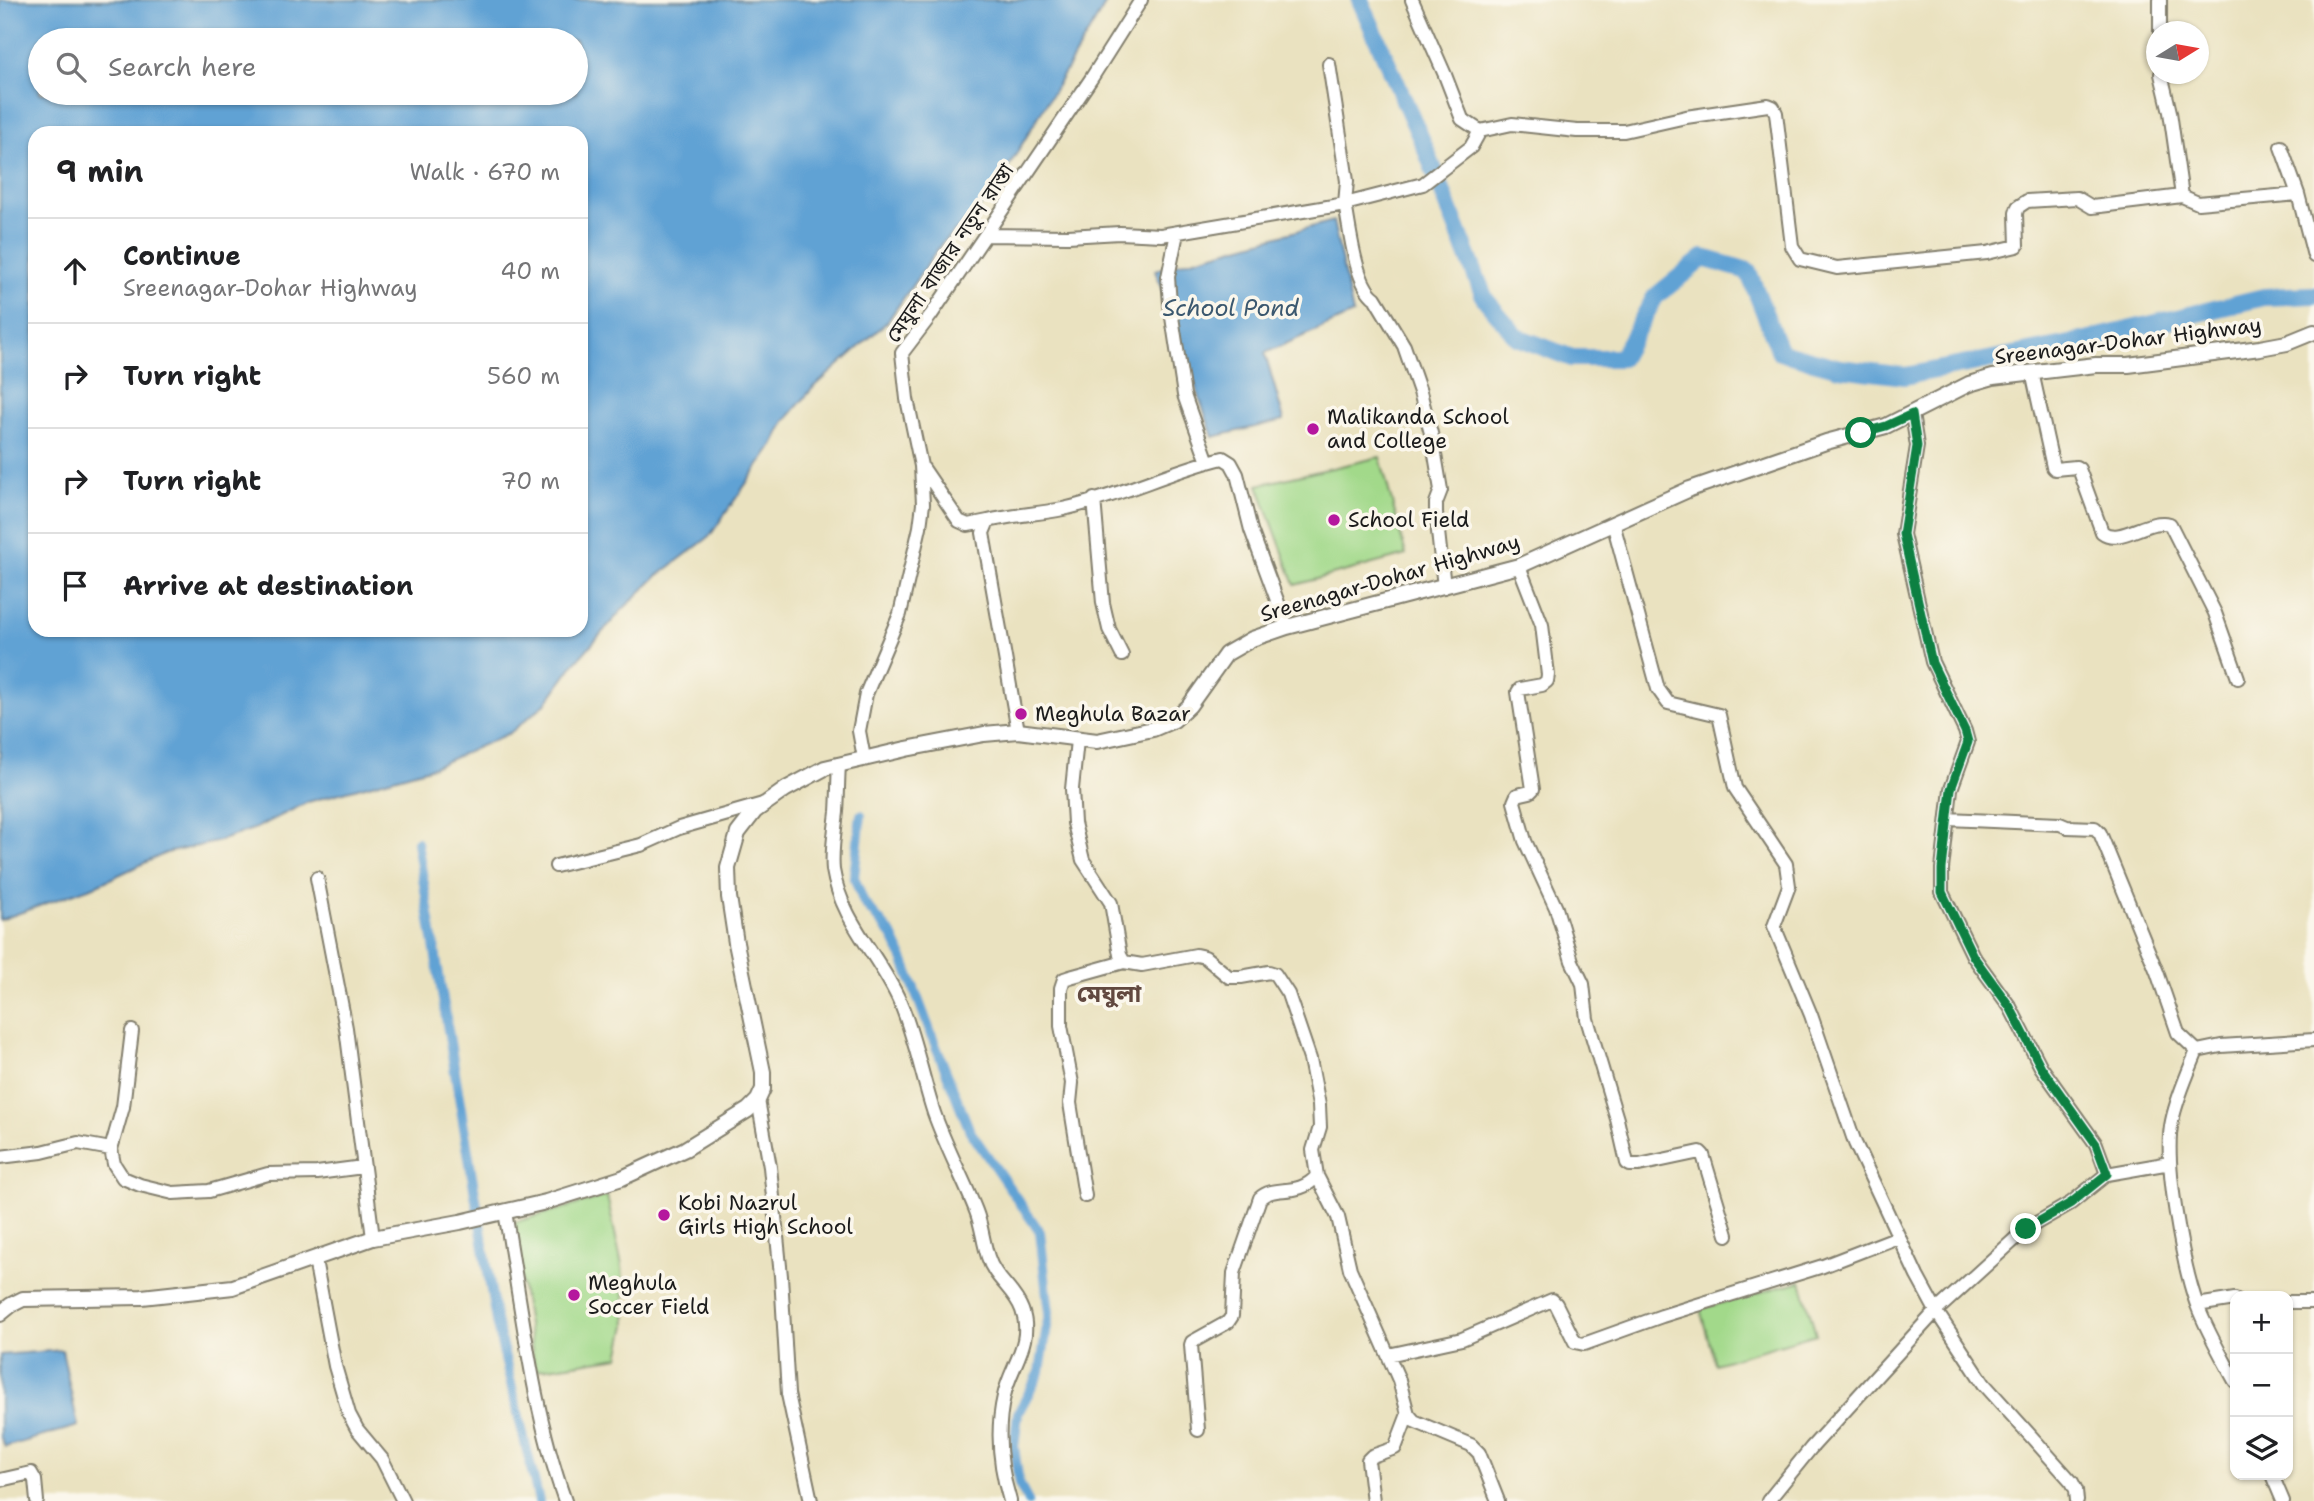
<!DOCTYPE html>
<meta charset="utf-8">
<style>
:root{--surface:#fff;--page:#f6f6f6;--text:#202124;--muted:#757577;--line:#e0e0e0}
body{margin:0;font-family:"Shantell Sans","Noto Sans Bengali",sans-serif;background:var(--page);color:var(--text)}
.controls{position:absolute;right:21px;bottom:21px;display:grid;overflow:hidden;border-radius:14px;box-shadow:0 2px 5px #0004}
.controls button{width:63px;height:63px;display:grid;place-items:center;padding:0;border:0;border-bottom:2px solid var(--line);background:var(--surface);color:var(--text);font:35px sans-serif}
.compass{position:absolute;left:2146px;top:21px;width:63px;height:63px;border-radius:50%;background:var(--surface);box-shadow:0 2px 5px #0004;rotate:79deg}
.stop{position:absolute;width:21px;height:21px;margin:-16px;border:5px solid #0b8043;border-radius:50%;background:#fff}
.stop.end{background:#0b8043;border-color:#fff;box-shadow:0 2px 7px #0008}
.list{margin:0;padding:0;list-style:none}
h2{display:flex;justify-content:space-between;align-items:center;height:91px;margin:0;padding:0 28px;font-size:30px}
h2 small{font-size:23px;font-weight:400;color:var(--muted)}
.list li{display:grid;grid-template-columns:46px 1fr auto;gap:21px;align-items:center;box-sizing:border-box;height:105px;padding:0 28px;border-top:2px solid var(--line)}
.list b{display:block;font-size:26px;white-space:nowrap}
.list p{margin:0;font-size:23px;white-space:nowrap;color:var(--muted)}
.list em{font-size:23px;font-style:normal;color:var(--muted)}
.icon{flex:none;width:38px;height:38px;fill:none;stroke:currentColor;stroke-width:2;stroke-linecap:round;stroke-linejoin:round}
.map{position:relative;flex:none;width:2314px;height:1501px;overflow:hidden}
.search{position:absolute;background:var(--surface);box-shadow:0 2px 5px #0004;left:28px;top:28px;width:560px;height:77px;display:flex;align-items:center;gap:18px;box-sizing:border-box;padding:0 24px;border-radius:38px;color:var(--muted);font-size:26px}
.panel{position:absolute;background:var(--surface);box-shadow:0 2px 5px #0004;left:28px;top:126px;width:560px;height:511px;border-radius:21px}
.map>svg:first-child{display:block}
.green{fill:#a2d98a;stroke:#5f7a53;stroke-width:2}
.water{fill:#61a2d4;stroke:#3e5f78;stroke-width:2;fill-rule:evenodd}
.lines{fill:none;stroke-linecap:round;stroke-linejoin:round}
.canal{stroke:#61a2d4;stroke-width:10}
.river{stroke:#61a2d4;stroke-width:18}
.minor-casing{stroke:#837f6e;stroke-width:16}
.major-casing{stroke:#837f6e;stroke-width:18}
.minor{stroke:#fff;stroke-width:12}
.major{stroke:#fff;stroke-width:14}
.route{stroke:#0b8043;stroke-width:9}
.poi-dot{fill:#b5179e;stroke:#fbf7ec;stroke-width:2.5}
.labels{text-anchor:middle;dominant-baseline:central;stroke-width:7;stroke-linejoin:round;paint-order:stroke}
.street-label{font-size:21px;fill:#1c1c1c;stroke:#fbf7ec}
.poi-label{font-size:21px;fill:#1c1c1c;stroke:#fbf7ec;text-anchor:start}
.water-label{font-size:23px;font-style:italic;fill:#3b586f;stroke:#fbf7ec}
.quarter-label{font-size:24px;font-weight:bold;fill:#61483f;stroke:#fbf7ec}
</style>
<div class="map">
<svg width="2314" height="1501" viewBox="0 0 2314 1501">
<rect width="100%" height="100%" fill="#fbf7ec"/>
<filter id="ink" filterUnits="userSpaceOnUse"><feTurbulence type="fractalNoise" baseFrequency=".0143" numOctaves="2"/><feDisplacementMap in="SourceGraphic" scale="14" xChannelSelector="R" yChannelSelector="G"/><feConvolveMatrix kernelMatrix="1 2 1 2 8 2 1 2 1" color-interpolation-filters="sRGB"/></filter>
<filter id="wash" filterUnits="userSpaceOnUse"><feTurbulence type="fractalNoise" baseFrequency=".00686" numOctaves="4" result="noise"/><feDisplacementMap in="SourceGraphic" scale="28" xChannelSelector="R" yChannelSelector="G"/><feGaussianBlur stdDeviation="1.57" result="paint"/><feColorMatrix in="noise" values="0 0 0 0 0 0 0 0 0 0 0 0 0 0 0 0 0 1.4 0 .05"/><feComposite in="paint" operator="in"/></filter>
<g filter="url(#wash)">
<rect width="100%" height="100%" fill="#eae2c0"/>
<path class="green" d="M1380,457L1406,555L1295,585L1258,485Z
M607,1196L622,1266L626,1325L619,1357L535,1370L512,1223Z
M1801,1281L1816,1334L1715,1364L1700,1309Z"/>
<path class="water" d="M0,0H1108L1006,171L979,209L942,243L887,322L811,390L785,421L773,445L709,537L656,577L622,610L574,664L546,703L510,733L433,767L308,802L256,828L216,842L166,853L97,885L0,920ZM576,40V93H40V40ZM35,133H581V630H35Z
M1333,221L1353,314L1265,353L1284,420L1213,437L1155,270Z
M62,1350L78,1426L5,1447L0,1436V1355Z"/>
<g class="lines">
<path class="canal" d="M861,815L854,877L864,903L892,935L904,961L933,1039L970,1131L1040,1232L1049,1313L1040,1372L1018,1413L1014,1447L1019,1484L1028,1501
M417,842L496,1321L539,1501"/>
<path class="river" d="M1360,0L1426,150L1485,299L1517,337L1572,358H1621L1655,297L1703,258L1748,271L1780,352L1840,368L1905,376L2070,344L2264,297L2314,295"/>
</g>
</g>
<g filter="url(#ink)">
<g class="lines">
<g class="minor-casing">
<path id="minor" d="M1412,0L1445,75L1462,119L1480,131L1512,124L1577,131H1624L1686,117L1768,105L1773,107L1776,113L1792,246L1800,259L1837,268L1987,253L2017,246L2016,213L2018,207L2027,201L2077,198L2092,207L2182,196
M2160,0V32
M2161,74L2170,112L2182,196L2198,203L2298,194
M2281,147L2298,194L2314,256
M1177,233L1168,277L1170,304L1184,395L1208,462
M986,235L1068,236L1120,233L1161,235L1345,204L1347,181L1329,64
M2032,372L2053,467L2055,469L2076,467L2079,469L2102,532C2120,546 2148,517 2170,524L2215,613L2238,678
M923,468L959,521L968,525L988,521
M1094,499L1103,603L1109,629L1122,655
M1613,523L1658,689L1668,703L1719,715L1735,788L1786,864L1789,886L1774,926L1811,1015L1855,1143L1917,1276L1936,1311L1984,1384L2072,1482L2076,1490L2077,1501
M1519,566L1542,625L1548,675L1547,681L1542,685L1520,689L1518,692L1533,789L1530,792L1517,795L1514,802L1525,841L1556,908L1572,961L1583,984L1587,1019L1617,1119L1627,1163L1630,1165H1639L1700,1152L1703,1155L1727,1235
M1444,587L1436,513V503L1441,490L1432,437L1420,392L1404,346L1375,298C1355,284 1350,229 1345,204L1423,184L1471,147L1480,131
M1018,731L983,533L988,521C1012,515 1038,514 1063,509C1118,497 1169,471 1223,458L1231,463L1237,474L1251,530L1287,627
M1077,740L1072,789L1074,823L1083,860L1111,903L1120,955L1124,962L1142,965L1196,955L1205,957L1229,977H1241L1269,972L1275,974L1288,994L1310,1059L1319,1105L1320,1127L1313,1150L1317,1176L1338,1217L1350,1269L1399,1380L1408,1414L1414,1421L1471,1445L1479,1453L1498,1501
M864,758L859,731L866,694L900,614L920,527L923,504L921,466L907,399L902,353L931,315L1091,79L1141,0
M839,764C838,780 838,796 837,812C835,831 831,850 833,870C841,921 880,956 900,1002C915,1037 922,1077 934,1113C946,1147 963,1178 976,1211C982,1226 983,1242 988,1257C994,1278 1015,1290 1022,1310C1034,1343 1010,1366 1004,1396C996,1430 1000,1468 1010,1501
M1948,819L2060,824L2067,827L2095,828L2100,833L2157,972L2178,1033L2197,1051L2221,1046L2314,1040
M556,866L641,845L679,828L763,804
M317,878L346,1028L373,1238
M132,1031L123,1107L111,1149L114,1164L123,1178L140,1185L173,1193L209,1191L268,1174L317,1173L363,1167
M2197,1051C2188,1073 2177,1097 2172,1121C2163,1160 2183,1266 2197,1305C2207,1331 2222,1357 2235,1381
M758,1100L770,1167L781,1276L788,1394L811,1501
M0,1157L42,1152L78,1143L111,1149
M2107,1174L2170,1163
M1085,1196L1070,1103L1072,1083L1061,1026V988L1064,979L1070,977L1124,962
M505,1212C522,1309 532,1408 565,1501
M315,1260L335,1366L349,1414L357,1429L382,1459L403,1501
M2288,1302H2314
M2197,1305L2235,1299
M1388,1355L1462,1339L1552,1300L1556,1304L1575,1342L1584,1344L1662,1316L1823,1266L1898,1237
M1198,1430L1191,1345L1192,1342L1228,1322L1232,1316L1234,1273L1260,1198C1275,1184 1298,1198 1317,1176
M2272,1475L2283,1501
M0,1480L31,1473L35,1480L37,1501
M1373,1501L1368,1460L1372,1456L1395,1448L1408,1414
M1768,1501L1811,1448L1936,1311L2026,1229L2071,1203L2107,1174L2096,1144L2041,1067L2010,1007L1973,956L1942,892V869L1951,789L1968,742L1965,731L1932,662L1903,534L1917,446L1912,414"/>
</g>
<g class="major-casing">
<path id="major" d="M0,1314L11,1305L23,1299L142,1297L233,1287L373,1238L460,1222L546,1202L622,1178L685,1149L748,1110L758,1100L763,1089V1072L736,943L729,897L728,868L738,833L755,811L786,789L825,768L906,749L984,734L1018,731L1097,741L1153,729L1174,720L1189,706L1226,654L1252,639L1287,627L1519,566L1690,489L1826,442L1886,426L1969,384L1993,377L2096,365H2128L2260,348L2287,343L2314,332"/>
</g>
<use href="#minor" class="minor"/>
<use href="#major" class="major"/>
</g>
</g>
<g class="lines" filter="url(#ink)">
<path class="route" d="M1861,433L1886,426L1912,414L1917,446L1903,534L1932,663L1965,731L1968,742L1951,789L1942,869V892L1973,956L2010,1007L2041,1067L2096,1144L2107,1174L2071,1203L2026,1229"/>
</g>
<g class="poi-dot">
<circle cx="1313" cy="429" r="7"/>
<circle cx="1334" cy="520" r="7"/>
<circle cx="1021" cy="714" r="7"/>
<circle cx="664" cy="1215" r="7"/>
<circle cx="574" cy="1295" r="7"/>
</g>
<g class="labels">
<g class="street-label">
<text transform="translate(950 253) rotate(-56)">মেঘুলা বাজার নতুন রাস্তা</text>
<text transform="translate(2128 341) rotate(-7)">Sreenagar-Dohar Highway</text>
<text transform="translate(1390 578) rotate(-16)">Sreenagar-Dohar Highway</text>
</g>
<g class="poi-label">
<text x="1327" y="417">Malikanda School<tspan x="1327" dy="24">and College</tspan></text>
<text x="1348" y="520">School Field</text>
<text x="1035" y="714">Meghula Bazar</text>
<text x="678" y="1203">Kobi Nazrul<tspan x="678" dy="24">Girls High School</tspan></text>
<text x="588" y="1283">Meghula<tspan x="588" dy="24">Soccer Field</tspan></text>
</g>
<g class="water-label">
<text x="1231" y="308">School Pond</text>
</g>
<g class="quarter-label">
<text x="1109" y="994">মেঘুলা</text>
</g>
</g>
</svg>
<div class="controls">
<button>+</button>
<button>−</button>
<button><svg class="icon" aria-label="layers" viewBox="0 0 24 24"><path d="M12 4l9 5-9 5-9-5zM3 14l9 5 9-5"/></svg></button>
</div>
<svg class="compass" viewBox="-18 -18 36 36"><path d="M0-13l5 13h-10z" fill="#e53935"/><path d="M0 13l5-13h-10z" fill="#757577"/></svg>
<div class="stop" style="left:1861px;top:433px"></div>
<div class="stop end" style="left:2026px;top:1229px"></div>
<div class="search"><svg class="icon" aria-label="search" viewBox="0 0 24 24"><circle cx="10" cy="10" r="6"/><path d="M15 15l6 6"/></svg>Search here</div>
<section class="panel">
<h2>9 min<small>Walk · 670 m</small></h2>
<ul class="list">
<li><svg class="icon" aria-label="ahead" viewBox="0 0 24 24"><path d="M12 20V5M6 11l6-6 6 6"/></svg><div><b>Continue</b><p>Sreenagar-Dohar Highway</p></div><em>40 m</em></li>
<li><svg class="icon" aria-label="right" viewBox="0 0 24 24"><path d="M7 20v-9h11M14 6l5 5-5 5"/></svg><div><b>Turn right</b></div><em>560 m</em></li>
<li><svg class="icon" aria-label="right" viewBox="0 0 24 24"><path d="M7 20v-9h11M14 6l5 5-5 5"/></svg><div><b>Turn right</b></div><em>70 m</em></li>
<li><svg class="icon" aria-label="arrive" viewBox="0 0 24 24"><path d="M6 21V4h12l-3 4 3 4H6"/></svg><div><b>Arrive at destination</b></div></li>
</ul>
</section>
</div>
